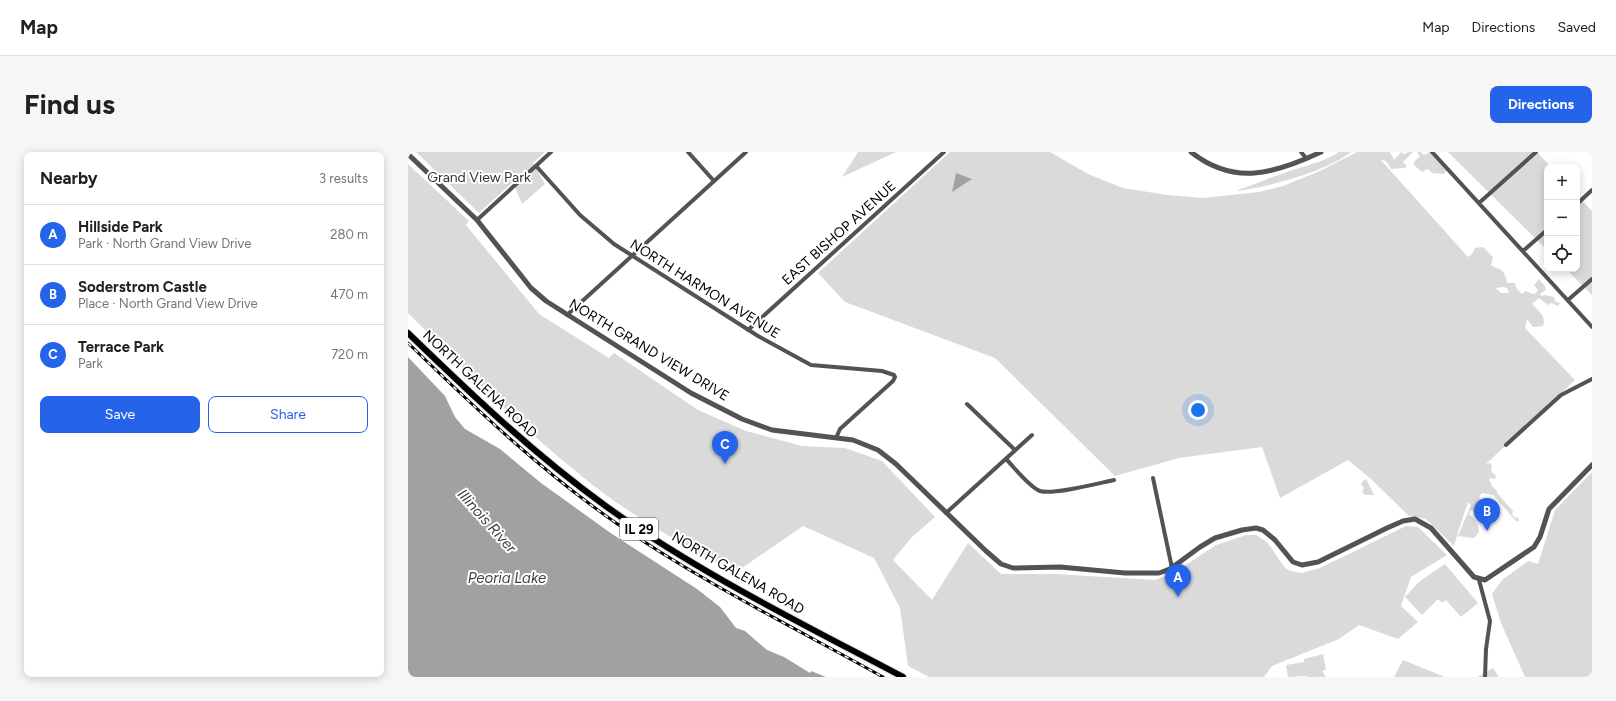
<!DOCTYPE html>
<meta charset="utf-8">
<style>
:root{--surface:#fff;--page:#f6f6f6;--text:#202124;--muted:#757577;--line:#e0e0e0;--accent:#2563eb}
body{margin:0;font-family:Figtree,sans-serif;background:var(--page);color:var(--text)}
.controls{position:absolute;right:12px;top:12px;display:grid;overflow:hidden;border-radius:8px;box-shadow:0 2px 10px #0003}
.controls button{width:36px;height:36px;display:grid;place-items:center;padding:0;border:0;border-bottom:1px solid var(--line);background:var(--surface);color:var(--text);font:20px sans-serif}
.you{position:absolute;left:790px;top:258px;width:14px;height:14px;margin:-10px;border:3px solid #fff;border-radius:50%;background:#1a73e8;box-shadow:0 0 0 6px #1a73e833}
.badge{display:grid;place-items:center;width:26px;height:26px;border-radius:50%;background:var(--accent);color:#fff;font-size:13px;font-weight:700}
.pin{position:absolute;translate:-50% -33px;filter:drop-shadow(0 1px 2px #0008)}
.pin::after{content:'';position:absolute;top:21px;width:14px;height:12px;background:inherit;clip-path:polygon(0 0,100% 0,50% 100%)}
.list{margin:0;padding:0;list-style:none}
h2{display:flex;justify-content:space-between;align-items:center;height:52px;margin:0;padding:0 16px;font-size:17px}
h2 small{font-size:13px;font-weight:400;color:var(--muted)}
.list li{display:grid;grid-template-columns:26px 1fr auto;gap:12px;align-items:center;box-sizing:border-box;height:60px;padding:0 16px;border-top:1px solid var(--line)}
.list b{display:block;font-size:15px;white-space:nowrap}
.list p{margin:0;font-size:13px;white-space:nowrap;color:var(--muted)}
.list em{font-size:13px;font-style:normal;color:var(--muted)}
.actions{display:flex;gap:8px;padding:12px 16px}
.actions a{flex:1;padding:9px 0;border:1px solid var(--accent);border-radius:8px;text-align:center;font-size:14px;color:var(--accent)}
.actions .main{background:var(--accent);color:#fff}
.icon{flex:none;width:22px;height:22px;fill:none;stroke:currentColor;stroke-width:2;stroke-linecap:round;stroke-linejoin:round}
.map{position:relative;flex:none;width:1184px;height:525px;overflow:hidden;border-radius:8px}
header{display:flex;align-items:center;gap:24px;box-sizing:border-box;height:56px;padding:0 20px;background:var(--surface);border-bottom:1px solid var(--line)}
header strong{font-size:19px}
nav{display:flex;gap:22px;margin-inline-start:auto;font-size:14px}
.intro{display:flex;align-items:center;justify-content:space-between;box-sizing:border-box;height:96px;padding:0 24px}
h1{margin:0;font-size:28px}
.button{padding:10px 18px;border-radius:8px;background:var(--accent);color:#fff;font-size:14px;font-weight:700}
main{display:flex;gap:24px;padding:0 24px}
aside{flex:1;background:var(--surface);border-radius:8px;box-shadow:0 2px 10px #0003}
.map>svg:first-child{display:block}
.green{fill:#dadada;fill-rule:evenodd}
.water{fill:#a1a1a1}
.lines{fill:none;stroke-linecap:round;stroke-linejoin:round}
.primary-casing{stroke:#dbdbdb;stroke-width:8}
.minor{stroke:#535353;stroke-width:4}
.tertiary{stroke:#535353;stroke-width:5}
.primary{stroke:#000;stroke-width:6}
.rail-casing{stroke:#000;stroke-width:3}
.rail{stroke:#fff;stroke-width:1.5;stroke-dasharray:4.5;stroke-linecap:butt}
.labels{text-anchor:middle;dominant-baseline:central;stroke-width:4;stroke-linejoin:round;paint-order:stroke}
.shield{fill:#fff;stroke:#4c4c4c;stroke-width:1}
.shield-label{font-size:13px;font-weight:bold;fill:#000}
.park-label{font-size:14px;fill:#313131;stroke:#fff}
.street-label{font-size:14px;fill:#000;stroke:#fff}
.water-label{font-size:15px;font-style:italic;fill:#424242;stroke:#fff}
</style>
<header>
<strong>Map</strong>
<nav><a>Map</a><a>Directions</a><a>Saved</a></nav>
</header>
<div class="intro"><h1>Find us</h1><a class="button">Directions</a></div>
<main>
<aside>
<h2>Nearby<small>3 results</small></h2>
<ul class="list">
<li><span class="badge">A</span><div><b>Hillside Park</b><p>Park · North Grand View Drive</p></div><em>280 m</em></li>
<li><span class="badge">B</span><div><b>Soderstrom Castle</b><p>Place · North Grand View Drive</p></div><em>470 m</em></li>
<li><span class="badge">C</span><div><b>Terrace Park</b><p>Park</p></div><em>720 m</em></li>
</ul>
<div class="actions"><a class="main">Save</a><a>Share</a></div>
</aside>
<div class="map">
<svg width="1184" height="525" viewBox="0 0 1184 525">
<rect width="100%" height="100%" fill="#fff"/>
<path class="green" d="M8,0H137L125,11L137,32L114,52L105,30L71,61Z
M450,0H488L434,25Z
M542,0H642L680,22L715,36L759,43L795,46L851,40L875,34L912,19L949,0H982L986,8L993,0L997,2L1000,0H1005L995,10L999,14L997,16L983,17L978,9L972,7L1060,105L1064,102L1067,96L1075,95L1085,105L1083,113C1087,116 1090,116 1093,118C1098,121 1097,127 1100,131H1107L1108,136L1114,142L1117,139L1125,142L1128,141L1130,138L1126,133L1131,127L1137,134L1138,138L1132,142L1134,144L1137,143L1146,145L1147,149L1152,151L1150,154L1143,151L1140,153L1131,146L1124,152C1130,159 1139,164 1135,174L1125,175L1119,167L1117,176L1167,228L1078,312L1082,311L1084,314L1083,319L1088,324L1087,327L1081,326L1084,334L1089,339V341L1105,359L1104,362L1107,366L1110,365L1111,369H1108L1085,343L1074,341L1071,345L1074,348L1070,354L1074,359L1072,364L1063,358L1061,362C1066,366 1071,373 1071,380L1066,386L1049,384L1046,394L1018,367L1001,364L963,327L940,308L872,346L854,295L771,306L707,324L587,206L437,150L410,121ZM1095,135L1099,136L1101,141H1093L1088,136ZM1060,350L1063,353L1050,384L1049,383Z
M931,0H943C917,20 863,34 830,39V38C846,33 861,26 876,21C895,14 914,11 931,0Z
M1009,0H1013L1016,3L1022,0L1039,17L1036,22L1024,21L1020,17L1014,20L1006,13V10L1012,4Z
M1040,0H1129L1143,15H1139V98Z
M0,12L61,69L58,73L131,162L201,206L206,201L290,258L338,279L394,294L437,296L474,309L527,365L503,386L485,408L524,448L560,391L593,422H647L747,428L767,420L808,393L838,383H848L859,390L877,416L883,419L894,421L912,416L998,374L1010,375L1039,403L1003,425L993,454L1010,470L990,487L951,473L931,487L864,514L856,525H521L500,514L492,456L466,406L395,374L331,418L327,416L323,420C271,390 216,360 170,321C109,272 55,216 0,161Z
M1169,43L1184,59V143L1158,117H1169Z
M1184,320V525H1117L1093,471L1084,442L1094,428L1120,409L1130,412L1147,358Z
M958,327L966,343H957L954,340L956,336L953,332L955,329Z
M1037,412L1070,451L1053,465L1038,448L1034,451L1030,447L1014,463L997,445L1012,429Z
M915,502L918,518L914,519L918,525H899V524L880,525L878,513L896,510V507Z
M995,508L1037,525H986Z
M1085,516L1091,525H1069Z"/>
<path class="water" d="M548,21L564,27L544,40Z
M0,205L37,244L47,265L57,277L92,297L133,331L204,382L289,437L312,455L328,476L337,479L359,498L376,505L402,521L403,519L418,525H0Z"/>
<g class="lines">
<g class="primary-casing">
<path id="primary" d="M0,181C64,243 127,303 199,355C291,421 395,472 495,525"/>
</g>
<path class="minor" d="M280,0L306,29
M893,0L898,6
M1024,0L1184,175
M129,15L172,63L206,92L350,184L403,213L474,219L486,223L487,225L485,229L432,277L428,286
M1071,51L1128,0
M1169,52L1184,38
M69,68L143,0
M1115,99L1139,78
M1160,148L1184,127
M159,163L338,0
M340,178L536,0
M559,252L607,298
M1098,293L1153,243L1184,227
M598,307C606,315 621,335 632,339C646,343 691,331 706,328
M745,326L764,416
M538,361L624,283
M1071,428L1082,469L1078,497L1077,525"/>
<path class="tertiary" d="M783,0C826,34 866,22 913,0
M0,2L69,68L123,136L138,149L283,241L334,267L364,278L445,288L470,298L488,312L578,399L593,412L605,416L652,415L717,421H751L762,417L792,395L807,386L834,378L848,376L855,378L867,388L885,410L894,413L910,410L979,376L995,369L1007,367L1023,376L1066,425L1077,428L1126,395L1132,385L1141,357L1184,313"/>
<use href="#primary" class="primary"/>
<g class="rail-casing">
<path id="rail" d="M0,191C66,255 132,318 208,371C292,429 385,475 475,525"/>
</g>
<use href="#rail" class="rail"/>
</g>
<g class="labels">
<rect class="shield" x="212" y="366" width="38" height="22" rx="3"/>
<g class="shield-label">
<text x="231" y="377">IL 29</text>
</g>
<g class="park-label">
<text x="71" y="25">Grand View Park</text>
</g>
<g class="street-label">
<text transform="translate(431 81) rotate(-42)">EAST BISHOP AVENUE</text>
<text transform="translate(297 137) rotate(32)">NORTH HARMON AVENUE</text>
<text transform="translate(241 198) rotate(31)">NORTH GRAND VIEW DRIVE</text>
<text transform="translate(72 232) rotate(43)">NORTH GALENA ROAD</text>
<text transform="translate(330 421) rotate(30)">NORTH GALENA ROAD</text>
</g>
<g class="water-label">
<text transform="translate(79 369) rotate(48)">Illinois River</text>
<text x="99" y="426">Peoria Lake</text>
</g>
</g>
</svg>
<div class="controls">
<button>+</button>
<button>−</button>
<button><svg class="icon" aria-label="locate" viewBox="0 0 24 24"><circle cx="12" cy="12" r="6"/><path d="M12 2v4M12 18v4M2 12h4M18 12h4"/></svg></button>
</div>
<div class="you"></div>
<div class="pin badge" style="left:770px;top:445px">A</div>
<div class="pin badge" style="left:1079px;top:379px">B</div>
<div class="pin badge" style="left:317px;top:312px">C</div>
</div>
</main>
